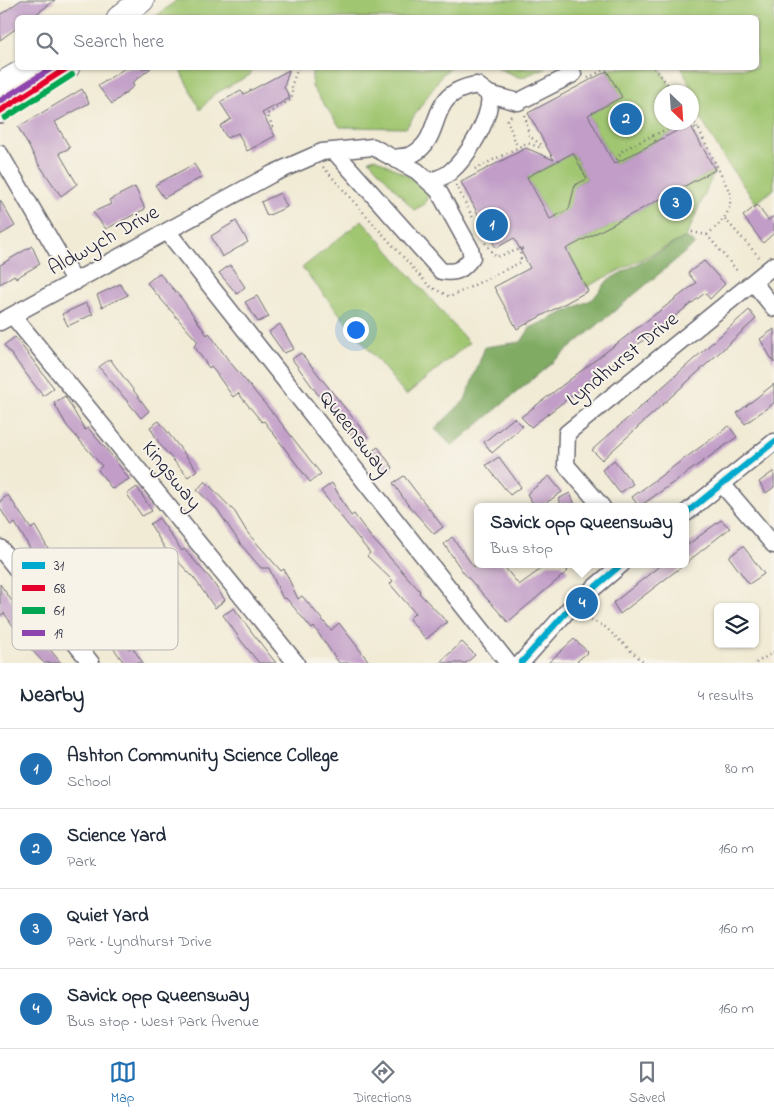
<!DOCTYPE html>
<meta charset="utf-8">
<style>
:root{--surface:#fff;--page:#f6f6f7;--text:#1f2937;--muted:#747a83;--line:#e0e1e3;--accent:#1f6fb2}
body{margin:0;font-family:"Indie Flower",sans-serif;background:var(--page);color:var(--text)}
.controls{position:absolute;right:15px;bottom:15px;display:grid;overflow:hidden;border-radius:8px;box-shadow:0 1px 4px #0004}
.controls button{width:45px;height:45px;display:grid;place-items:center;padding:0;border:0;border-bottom:1px solid var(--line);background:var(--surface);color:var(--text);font:25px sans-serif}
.compass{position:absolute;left:654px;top:85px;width:45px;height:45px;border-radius:50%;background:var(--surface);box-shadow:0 1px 4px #0004;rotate:155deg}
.you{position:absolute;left:355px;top:329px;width:18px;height:18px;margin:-12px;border:4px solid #fff;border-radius:50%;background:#1a73e8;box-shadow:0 0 0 8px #1a73e833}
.badge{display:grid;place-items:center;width:32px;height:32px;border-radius:50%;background:var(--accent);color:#fff;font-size:16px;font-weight:700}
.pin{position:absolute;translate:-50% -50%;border:2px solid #fff;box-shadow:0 1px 5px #0006}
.popup{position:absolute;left:474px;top:503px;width:215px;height:65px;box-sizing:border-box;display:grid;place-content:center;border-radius:8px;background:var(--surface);filter:drop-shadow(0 1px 4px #0005);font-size:16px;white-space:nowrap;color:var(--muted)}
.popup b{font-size:19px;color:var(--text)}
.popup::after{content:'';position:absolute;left:50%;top:100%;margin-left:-10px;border:10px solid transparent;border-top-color:var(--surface)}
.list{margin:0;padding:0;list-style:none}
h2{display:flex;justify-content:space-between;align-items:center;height:65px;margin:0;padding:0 20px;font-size:21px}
h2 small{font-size:16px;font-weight:400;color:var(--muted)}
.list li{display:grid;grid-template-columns:32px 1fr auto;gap:15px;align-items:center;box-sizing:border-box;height:80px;padding:0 20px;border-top:1px solid var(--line)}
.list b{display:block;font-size:19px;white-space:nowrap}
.list p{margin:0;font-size:16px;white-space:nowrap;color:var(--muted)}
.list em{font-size:16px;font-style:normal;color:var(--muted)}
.icon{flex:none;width:28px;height:28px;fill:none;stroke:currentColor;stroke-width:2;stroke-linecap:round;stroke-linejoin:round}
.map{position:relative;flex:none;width:774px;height:663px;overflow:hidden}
.search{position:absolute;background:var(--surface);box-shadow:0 1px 4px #0004;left:15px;right:15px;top:15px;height:55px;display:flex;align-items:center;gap:12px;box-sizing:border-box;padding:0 18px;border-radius:8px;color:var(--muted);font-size:19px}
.sheet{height:385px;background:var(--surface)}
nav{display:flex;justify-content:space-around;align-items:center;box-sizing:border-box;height:70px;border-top:1px solid var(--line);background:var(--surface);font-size:14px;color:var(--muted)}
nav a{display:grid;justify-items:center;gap:2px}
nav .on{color:var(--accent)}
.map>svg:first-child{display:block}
.green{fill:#a0c671;stroke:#617456}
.forest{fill:#80ab63;stroke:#51664f}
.building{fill:#c19dc7;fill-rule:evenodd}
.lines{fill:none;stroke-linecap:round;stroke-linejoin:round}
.minor-casing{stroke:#6a6871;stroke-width:19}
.highway-casing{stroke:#6a6871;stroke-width:26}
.path{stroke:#6a6871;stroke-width:2.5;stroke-dasharray:1 4;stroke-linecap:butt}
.minor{stroke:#fff;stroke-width:16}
.highway{stroke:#fff;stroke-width:24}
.bus-1-casing{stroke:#f7f3e8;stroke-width:10}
.bus-2-casing{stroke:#f7f3e8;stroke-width:10}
.bus-3-casing{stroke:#f7f3e8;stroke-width:10}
.bus-4-casing{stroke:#f7f3e8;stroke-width:10}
.bus-1{stroke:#00a9ce;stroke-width:6}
.bus-2{stroke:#e4002b;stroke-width:6}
.bus-3{stroke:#00a651;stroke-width:6}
.bus-4{stroke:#8e44ad;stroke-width:6}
.labels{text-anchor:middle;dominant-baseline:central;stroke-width:4;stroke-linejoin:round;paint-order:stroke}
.street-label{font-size:21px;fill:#22223b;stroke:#f7f3e8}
.key{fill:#f7f3e8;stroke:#b7b4b4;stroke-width:1}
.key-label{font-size:14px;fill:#22223b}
</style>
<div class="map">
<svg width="774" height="663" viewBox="0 0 774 663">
<rect width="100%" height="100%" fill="#f7f3e8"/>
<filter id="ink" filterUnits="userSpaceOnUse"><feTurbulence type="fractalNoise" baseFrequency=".02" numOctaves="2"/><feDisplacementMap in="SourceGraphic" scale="10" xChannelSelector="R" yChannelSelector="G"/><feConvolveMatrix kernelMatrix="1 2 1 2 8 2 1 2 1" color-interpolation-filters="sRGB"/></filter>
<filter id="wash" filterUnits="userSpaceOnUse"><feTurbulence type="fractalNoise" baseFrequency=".0096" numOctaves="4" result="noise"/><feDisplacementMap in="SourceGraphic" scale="20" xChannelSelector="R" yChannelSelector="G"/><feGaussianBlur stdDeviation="1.12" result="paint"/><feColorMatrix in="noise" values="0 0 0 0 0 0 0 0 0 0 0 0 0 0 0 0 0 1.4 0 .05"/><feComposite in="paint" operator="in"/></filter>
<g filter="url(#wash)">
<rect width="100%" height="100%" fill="#f1ebd5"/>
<path class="green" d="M177,0H774V189L756,203L725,160L693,105L690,86L682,68H756V18H304L269,13L268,18L155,17Z
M179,68H252L250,75L214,94L200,110Z
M312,68H450L441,76L406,128L340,127L312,87Z
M497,68H545L521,78Z
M606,68H660L674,92H662V122L690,124L614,164L588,115L621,97Z
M573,153L587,179L575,185L574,207L550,219L527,177Z
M375,158L421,183L428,194L425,204L414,210L369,160Z
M715,170L686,237L586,287L566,249Z
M362,220L469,343L406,395L302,268Z"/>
<path class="forest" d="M686,237L695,244L452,446L435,429L465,400L485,347L521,342L530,328L593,299L608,280Z"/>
<g id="blocks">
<path class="building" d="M21,0H55L31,18H18V27L0,40V15Z
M125,68H151L132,83L134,86L112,104L98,86Z
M289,70L284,87L290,98L262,113L275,136L247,151L238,133L227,138L220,126L231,119L220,102L241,91L244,94Z
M607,71L622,97L588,115L614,164L690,124L715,170L566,249L588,291L517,329L494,287L530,268L514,238L496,248L461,182L526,148L554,160L528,113ZM573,153L587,179L575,185L569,209L550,219L527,177Z
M82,89L89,103L55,122L70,148L59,153L77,184L61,196L38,163L18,127Z
M194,164L202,177L164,198L155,185Z
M135,187L145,209L106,229L93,212L111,204L109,200Z
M280,193L287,207L267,216L261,202Z
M0,200L15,226L0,235Z
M757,205L768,220L774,216V233L763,243L743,216Z
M236,221L248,242L222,257L211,236Z
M32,246L40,264L16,278L14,275L0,284V265Z
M704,261L725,284L710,299L705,293L531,427L521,417L696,283L688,273Z
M230,265L245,287L237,294L219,273Z
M159,273L182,299L207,335L209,333L229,361L281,423L321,474L310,482L264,421L262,422L238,393L233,397L211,366L209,368L194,346L198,342L147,283Z
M120,284L128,295L102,307L97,295Z
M257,296L269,317L258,322L245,302Z
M86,303L93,314L68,326L62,314Z
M749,310L756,319L602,460L592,450Z
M280,324L294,349L284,353L269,332Z
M774,329V363L760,339Z
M15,337L54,388L43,396L4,345Z
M301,353L368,437L359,443L333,415L292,359Z
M110,359L149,411L141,418L99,367Z
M774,384V403L745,424L737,413Z
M65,396L85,430L88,428L113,457L129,479L112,489L98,470L102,466L67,426L54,403Z
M514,418L523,426L492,453L484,442Z
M159,421L197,470L188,477L160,445L150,427Z
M729,426L737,437L639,507L632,497Z
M378,447L393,468L384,475L369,453Z
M499,457L521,487L510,495L486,465Z
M614,460L633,484L620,493L602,470Z
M774,471V487L766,493L759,482Z
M404,476L443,527L434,534L408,505L393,483Z
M549,476L562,492L540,507H535L527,494Z
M205,481L235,512L247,532L281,571L284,569L298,599L302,596L331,630L339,623L370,663H339L314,627L312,629L286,598L283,599L269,568H261L242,546L217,509L197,490Z
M332,483L351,516L354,514L370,536L420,591L419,593L447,622L426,639L409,619L415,613L390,584L393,581L367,556L370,553L321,491Z
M137,487L152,511L142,516L127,494Z
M570,493L576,507H562L558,499Z
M8,495L31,529L35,526L54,559L57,557L83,586L97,610L129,649L132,647L143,663H124L112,646L110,648L80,611L64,584L61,586L38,553L34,555L15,523L11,526L0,508V501Z
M159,518L182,551L184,549L210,578L225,600L215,608L194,578L164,547L150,524Z
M721,520L730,528L686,563V546Z
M452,537L474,567L478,564H502L519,585L548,564H562L568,571L508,622L463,572L444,544Z
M743,546L764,574L749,584L729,557Z
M662,564H685L620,614L613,603Z
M0,584L19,611L61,663H44L26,644L4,613L0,616Z
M234,608L254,635L276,663H259L242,642L223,615Z
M574,639L588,652L575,663H548Z
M462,642L475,655L466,663H439Z"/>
</g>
</g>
<g filter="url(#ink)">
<use href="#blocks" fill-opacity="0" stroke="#6a6871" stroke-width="1"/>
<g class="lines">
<g class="minor-casing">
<path id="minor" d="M489,94L518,102L573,74
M0,154L75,282
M394,158C399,157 408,157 413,154C446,136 424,93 477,85L489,94C493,116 467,158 450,172C445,177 436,179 429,182
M167,231L508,663
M753,282L774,308
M13,316L296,663
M0,322L272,174L322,152L373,147L417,171L438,190L470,248L472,257C463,269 457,274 441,271L334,151
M722,484L774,545
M602,507L566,465L567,433L774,265
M686,513L774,442
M0,548L91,663
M521,663L569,609L622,564"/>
</g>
<g class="highway-casing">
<path id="highway" d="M119,18L142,0
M0,85L29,68
M0,111L67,68"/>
</g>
<path class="path" d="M654,68L674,92
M588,78L607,68
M525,115L529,136L542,145V148
M511,116L507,120L517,146
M692,119L698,128
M273,127L267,114L292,99V84L298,68
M652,136L656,142
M614,164L623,150L677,124H689L699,130L731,195C730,215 722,222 707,235
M323,167L429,286L450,297L521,262L520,250L524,248L496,257L485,243
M475,169L527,143L542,148
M456,185L473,218
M725,219L760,258
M692,232L707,235L739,273
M582,616L604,626L644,663
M756,663L774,652"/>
<use href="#minor" class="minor"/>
<use href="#highway" class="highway"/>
<g class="bus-1-casing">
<path id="bus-1" d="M686,513L774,442
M521,663L569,609L622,564"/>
</g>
<g class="bus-2-casing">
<path id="bus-2" d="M0,111L67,68"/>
</g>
<g class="bus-3-casing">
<path id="bus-3" d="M5,118L72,75"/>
</g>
<g class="bus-4-casing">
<path id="bus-4" d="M0,101L52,68"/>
</g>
<use href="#bus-1" class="bus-1"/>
<use href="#bus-2" class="bus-2"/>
<use href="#bus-3" class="bus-3"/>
<use href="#bus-4" class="bus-4"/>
</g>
</g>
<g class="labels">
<g class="street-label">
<text transform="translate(104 241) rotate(-29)">Aldwych Drive</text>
<text transform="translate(623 360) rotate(-39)">Lyndhurst Drive</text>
<text transform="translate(354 434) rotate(52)">Queensway</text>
<text transform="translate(171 476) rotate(51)">Kingsway</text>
</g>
</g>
<rect x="12" y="548" width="166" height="102" rx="8" class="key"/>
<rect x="22" y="562" width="23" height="7" fill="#00a9ce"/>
<rect x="22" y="585" width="23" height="6" fill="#e4002b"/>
<rect x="22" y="607" width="23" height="7" fill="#00a651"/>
<rect x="22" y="630" width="23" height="6" fill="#8e44ad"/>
<g class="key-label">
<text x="54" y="570">31</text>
<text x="54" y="593">68</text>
<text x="54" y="615">61</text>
<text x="54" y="638">19</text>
</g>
</svg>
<div class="controls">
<button><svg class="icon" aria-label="layers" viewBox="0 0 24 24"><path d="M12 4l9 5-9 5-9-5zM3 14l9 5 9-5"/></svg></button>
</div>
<svg class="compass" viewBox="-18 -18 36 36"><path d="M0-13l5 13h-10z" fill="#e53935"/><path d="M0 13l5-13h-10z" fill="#747a83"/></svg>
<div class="you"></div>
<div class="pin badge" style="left:492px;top:225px">1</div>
<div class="pin badge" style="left:626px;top:119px">2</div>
<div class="pin badge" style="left:676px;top:203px">3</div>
<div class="pin badge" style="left:582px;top:603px">4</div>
<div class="popup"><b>Savick opp Queensway</b>Bus stop</div>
<div class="search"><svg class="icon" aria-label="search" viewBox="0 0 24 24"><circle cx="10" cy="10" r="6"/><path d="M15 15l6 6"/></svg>Search here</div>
</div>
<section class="sheet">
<h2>Nearby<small>4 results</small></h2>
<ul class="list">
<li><span class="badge">1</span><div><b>Ashton Community Science College</b><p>School</p></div><em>80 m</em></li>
<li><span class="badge">2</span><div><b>Science Yard</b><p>Park</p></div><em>160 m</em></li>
<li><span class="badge">3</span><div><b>Quiet Yard</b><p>Park · Lyndhurst Drive</p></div><em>160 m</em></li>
<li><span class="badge">4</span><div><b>Savick opp Queensway</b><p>Bus stop · West Park Avenue</p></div><em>160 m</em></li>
</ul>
</section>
<nav>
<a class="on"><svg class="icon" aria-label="map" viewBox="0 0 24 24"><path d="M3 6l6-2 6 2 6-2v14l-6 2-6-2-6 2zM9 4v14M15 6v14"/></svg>Map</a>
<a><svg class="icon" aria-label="directions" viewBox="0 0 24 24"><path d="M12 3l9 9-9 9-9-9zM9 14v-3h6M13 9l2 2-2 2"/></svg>Directions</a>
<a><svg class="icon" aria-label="saved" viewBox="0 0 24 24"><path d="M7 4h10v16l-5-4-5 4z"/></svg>Saved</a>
</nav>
